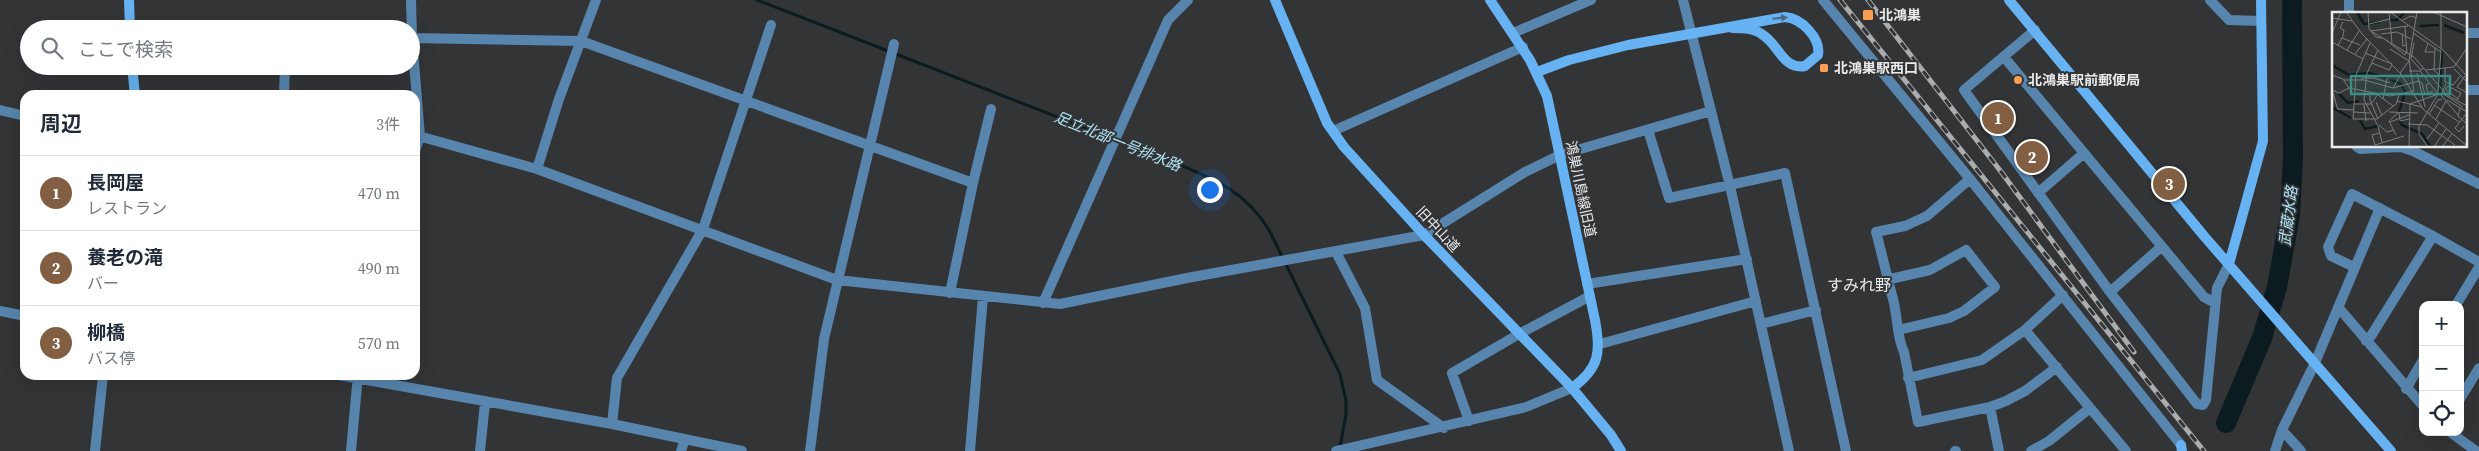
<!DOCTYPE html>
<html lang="ja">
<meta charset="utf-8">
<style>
:root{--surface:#fff;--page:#f6f6f7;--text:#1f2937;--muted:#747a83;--line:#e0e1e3;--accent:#825e43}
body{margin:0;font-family:"Source Serif 4","Noto Sans JP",serif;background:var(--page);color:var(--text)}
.controls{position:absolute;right:15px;bottom:15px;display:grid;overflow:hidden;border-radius:10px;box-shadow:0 5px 20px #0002}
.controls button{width:45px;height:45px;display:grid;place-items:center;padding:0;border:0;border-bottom:1px solid var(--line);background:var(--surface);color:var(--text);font:25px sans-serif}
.you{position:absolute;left:1209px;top:189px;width:18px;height:18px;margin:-12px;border:4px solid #fff;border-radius:50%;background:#1a73e8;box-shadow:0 0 0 8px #1a73e833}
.badge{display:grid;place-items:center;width:32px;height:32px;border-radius:50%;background:var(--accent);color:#fff;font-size:16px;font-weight:700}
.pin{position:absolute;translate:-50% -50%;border:2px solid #fff;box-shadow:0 1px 5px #0006}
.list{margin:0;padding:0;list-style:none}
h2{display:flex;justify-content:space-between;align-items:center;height:65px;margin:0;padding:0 20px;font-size:21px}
h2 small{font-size:16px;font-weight:400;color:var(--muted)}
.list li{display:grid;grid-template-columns:32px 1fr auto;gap:15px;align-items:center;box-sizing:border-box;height:75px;padding:0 20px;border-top:1px solid var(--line)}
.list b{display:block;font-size:19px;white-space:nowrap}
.list p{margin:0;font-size:16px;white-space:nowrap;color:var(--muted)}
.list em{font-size:16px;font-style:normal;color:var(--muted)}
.icon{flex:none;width:28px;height:28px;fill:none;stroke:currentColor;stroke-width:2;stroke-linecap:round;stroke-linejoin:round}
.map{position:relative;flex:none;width:2479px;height:451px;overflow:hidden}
.search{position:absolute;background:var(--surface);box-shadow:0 5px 20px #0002;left:20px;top:20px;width:400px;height:55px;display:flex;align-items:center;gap:12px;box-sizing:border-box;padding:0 18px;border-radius:28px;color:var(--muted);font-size:19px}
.panel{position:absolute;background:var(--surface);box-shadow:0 5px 20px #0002;left:20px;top:90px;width:400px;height:290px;border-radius:15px}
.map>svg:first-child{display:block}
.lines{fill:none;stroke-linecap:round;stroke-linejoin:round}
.stream{stroke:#0b1b1f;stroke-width:3}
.river{stroke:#0b1b1f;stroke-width:20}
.street{stroke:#5785ad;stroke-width:10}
.secondary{stroke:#66b2f2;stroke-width:10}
.rail-casing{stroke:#abacad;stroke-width:5}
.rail{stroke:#333436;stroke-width:3;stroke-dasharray:9;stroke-linecap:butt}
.oneway{fill:#476681}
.poi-dot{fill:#fb9e51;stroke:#333436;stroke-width:2}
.labels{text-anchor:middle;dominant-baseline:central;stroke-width:4;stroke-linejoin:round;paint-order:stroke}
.poi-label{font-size:14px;font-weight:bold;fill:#e9eaeb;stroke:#333436;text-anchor:start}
.street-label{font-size:14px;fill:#e9eaeb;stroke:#333436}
.water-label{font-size:15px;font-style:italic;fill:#afe5f4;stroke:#333436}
.quarter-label{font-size:16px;fill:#e9eaeb;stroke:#333436}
.inset-river{fill:none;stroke:#0b1b1f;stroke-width:2.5}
.inset-road{fill:none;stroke:#7c7d7e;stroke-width:1}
.view{fill:#3b8d87;fill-opacity:0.15;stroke:#3b8d87;stroke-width:2.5}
.inset-edge{fill:none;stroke:#e9eaeb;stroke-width:2.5}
</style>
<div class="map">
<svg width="2479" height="451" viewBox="0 0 2479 451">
<rect width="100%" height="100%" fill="#333436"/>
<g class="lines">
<path class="stream" d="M757,0L1168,160C1211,178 1243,188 1269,230L1340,374L1346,401V414L1340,447"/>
<path class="river" d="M2226,423L2262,338L2277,287L2290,215L2293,159L2292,0"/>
<path class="street" d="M411,0L412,38L420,136L415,151
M1683,0L1730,186L1789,451
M1823,0L1970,179L2181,445
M2210,0L2229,20L2261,21
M2349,0V14
M2035,30L1964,90L2110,292L2197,404L2203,405L2206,400L2217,288L2229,264
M1513,33L1591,0
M2465,33H2479
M411,38L581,41L973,183
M2004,57L2204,297L2215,303
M2465,90H2479
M284,95L285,66
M0,110L25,116
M1648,130L1669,198L1785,173L1846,451
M1333,131L1523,47
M415,135L537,169L837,280L1060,304L1187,278L1424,235L1525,172L1560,155L1711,111
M2356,146L2360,149L2401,147L2413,151L2479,184
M537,169L559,99L596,0
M1970,179L1927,216L1905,226L1876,232C1882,254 1887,277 1893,299C1898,317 1896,335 1904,352L1918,422L1990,407L2006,401L2025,391L2057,367
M2038,193L2083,154
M1336,252L1365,308L1377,380L1444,428
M2354,267L2331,256L2328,247L2352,194L2433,236
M1886,280L1930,270L1966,250L1995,287L1964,311L1949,318L1898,330
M1587,284L1747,259
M2110,292L2161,247
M950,293L973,183L991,109
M1043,303L1168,20L1188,0
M2456,305L2479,267
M2338,307L2423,406
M0,311L25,316
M1761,324L1816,310
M2025,330L2126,451
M2366,341L2371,336L2433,236L2479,262
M1600,344L1756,301
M339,375L612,424L742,451
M1908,378L1982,360L2025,330L2063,295
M2406,389L2423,360
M2460,399L2479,368
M1990,407L1999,451
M1469,421L1452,373L1519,334L1590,296
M612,424L617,378L703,229L771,25
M2282,430L2301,451
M2450,432L2476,451
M95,451L103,375
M351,451L358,375
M480,451L485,403
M681,451L685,439
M810,451L824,339L894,44
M970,451L983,297
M1336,451L1526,407L1572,388
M1955,451H1956
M2031,451L2049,441L2090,408
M2275,451L2282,430L2314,365L2380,208"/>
<path class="secondary" d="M129,0L130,29
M1275,0L1327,123L1344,147L1424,235L1572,388L1611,435L1621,451
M1490,0L1530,60L1547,96L1595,320C1601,351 1600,368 1572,388
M2009,0L2204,236L2391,451
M132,66L135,95
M1537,72L1569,60L1628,45L1785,17C1801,18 1821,38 1818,55L1805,66C1783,70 1779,45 1763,35C1754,28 1743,28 1732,28
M2229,264L2263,141L2261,0
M2181,445L2182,451"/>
<g class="rail-casing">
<path id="rail" d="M1840,0L2204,451
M1868,0L2002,173L2134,352"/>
</g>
<use href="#rail" class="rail"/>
</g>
<defs><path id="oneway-solid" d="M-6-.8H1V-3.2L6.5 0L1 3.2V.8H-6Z" transform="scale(1.25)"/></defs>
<use class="oneway" href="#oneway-solid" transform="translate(1780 18) rotate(-6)"/>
<g class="poi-dot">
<rect x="1862" y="9" width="12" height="12" rx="2.5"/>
<rect x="1819" y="63" width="10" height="10" rx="2.5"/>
<circle cx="2018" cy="80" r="5"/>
</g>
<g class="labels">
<g class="poi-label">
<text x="1879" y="15">北鴻巣</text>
<text x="1834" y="68">北鴻巣駅西口</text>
<text x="2028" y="80">北鴻巣駅前郵便局</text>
</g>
<g class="street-label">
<text transform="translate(1581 189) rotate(78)">鴻巣川島線旧道</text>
<text transform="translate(1438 229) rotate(47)">旧中山道</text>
</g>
<g class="water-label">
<text transform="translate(1118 141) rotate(22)">足立北部一号排水路</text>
<text transform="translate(2288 216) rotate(-83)">武蔵水路</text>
</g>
<g class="quarter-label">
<text x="1859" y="285">すみれ野</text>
</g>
</g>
<g transform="translate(2332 12)">
<rect width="135" height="135" fill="#333436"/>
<path class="inset-river" d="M25,0L32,12L48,10M57,8H65L73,0M112,13L132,21M88,14L107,13M0,53L17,63L37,61L55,66M59,68L69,72L73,80L67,100M108,81L110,38M7,82L16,91L27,89M0,95L19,106M67,107L70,113L90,122L99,135M28,108L33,117L46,114"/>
<path class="inset-road" d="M14,0L30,22L69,62L91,97L135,134M36,0L37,17L44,25L50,26M57,0L60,31M58,0L111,38L135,64M101,0L135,15M109,0V37M0,6L20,9M71,8L79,4L85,6M37,12L58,7M73,15L75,41M39,19L82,45L115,83L135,94M39,19L76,14M0,21L9,0M70,21L71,34L74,33M81,21L109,40M49,22L65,20L79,27M10,26L28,33M54,28L73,43L74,40M0,30L31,47M38,31L24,63L21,107H45L64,92L67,83M82,31L79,47L89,58L92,56M96,31L93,40H102M6,33L11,24L12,18L8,16L11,10M103,36L102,58L109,65M58,37L77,49L68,61M15,38L27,19M46,38L35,61L32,88L46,114L50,130M33,41L60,52M23,42L35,27M40,51L57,58L60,53M113,56V70L121,73L129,63M122,57L135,70M94,58L122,55L135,36M77,59H88L106,82L87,114V122L96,135M85,61L93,95M0,63L11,67L17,76M133,64L125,75L135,81M12,68H32L61,76L87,69M30,68V66H42L58,71M85,69L90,71L93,83M98,71L94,73L96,81L101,79M114,72L109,83L126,103M61,76L69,62M113,77L126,87M0,78L7,81L17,76L58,84L82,79L77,48L85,0M0,78L6,98M113,78L116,74L129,81L125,88M38,80V88L46,107M106,80L109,38M110,81L131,95M46,83L61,94M51,87L55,66M115,88L135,100M65,89L90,95M44,90L50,104M22,92H39L46,82M32,93L34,109M102,93L127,110M128,96L126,104L135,112M6,97L22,98M22,100L38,101M57,100L86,101M67,101L68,109L77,107M97,102L106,88L110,87M104,107L114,89M58,110L77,103M76,112L95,113L123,133M47,113L55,120L62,118M132,114L127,120L123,116L135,101M47,121L40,123L43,133L72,124M64,123L57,109L66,101M95,127L107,111M77,135L78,92L104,83M102,135L114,117M110,135L120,122"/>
<path class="view" d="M19,64H118V82H19Z"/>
<rect width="135" height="135" class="inset-edge"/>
</g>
</svg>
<div class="controls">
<button>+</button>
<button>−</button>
<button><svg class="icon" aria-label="locate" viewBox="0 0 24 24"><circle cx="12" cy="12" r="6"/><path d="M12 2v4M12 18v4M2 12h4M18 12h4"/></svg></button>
</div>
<div class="you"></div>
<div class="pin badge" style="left:1998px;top:118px">1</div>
<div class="pin badge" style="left:2032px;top:157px">2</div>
<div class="pin badge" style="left:2169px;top:184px">3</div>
<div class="search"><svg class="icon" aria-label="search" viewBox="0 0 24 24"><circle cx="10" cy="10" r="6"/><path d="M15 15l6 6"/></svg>ここで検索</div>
<section class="panel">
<h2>周辺<small>3件</small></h2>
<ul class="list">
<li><span class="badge">1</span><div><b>長岡屋</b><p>レストラン</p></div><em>470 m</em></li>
<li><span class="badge">2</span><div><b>養老の滝</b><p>バー</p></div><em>490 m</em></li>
<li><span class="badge">3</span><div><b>柳橋</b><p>バス停</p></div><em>570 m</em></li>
</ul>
</section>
</div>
